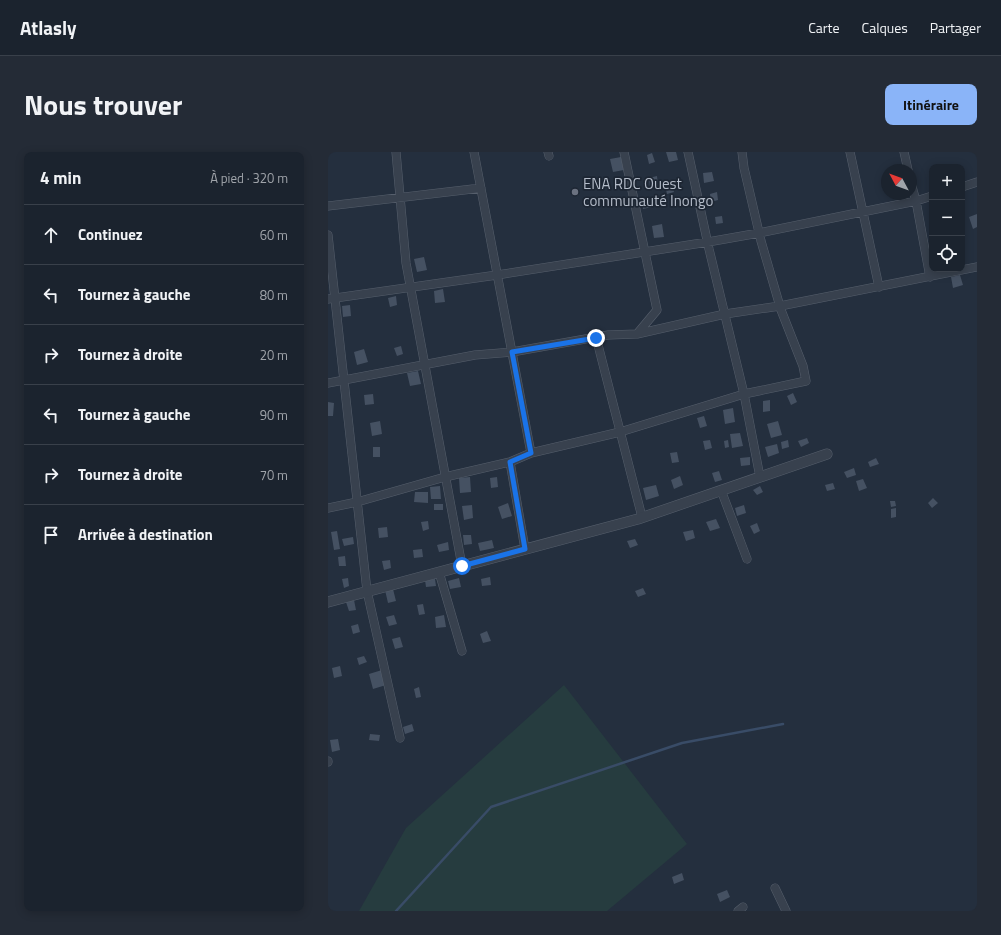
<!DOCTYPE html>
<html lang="fr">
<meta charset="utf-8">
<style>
:root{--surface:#1b232e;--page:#242b36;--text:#f1f3f6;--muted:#a0a4aa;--line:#39404a;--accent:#8ab4f8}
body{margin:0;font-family:"Titillium Web",sans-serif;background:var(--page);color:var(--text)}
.controls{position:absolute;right:12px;top:12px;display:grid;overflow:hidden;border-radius:8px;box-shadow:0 2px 10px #0003}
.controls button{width:36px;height:36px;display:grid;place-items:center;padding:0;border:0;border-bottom:1px solid var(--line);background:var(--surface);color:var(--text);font:20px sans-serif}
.compass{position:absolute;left:553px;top:12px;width:36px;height:36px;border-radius:50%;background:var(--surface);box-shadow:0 2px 10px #0003;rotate:311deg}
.stop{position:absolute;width:12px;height:12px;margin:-9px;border:3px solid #1a73e8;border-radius:50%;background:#fff}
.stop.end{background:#1a73e8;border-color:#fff;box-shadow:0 1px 4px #0008}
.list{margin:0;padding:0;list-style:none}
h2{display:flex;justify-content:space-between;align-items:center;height:52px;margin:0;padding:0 16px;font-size:17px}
h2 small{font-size:13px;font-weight:400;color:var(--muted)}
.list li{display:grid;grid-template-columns:26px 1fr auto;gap:12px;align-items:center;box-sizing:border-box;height:60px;padding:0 16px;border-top:1px solid var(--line)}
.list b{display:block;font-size:15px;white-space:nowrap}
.list em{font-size:13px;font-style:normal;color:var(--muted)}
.icon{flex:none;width:22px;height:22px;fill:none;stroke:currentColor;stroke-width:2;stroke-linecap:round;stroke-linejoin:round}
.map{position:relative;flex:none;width:649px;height:759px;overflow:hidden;border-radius:8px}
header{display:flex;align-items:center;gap:24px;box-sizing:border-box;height:56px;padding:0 20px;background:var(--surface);border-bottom:1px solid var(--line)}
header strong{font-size:19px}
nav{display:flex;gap:22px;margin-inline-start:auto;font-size:14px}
.intro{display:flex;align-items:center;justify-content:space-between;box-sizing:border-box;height:96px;padding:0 24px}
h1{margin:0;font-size:28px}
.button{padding:10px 18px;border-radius:8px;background:var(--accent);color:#111;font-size:14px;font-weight:700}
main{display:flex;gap:24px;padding:0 24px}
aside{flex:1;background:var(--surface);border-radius:8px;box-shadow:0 2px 10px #0003}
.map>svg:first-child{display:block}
.green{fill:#263c3f}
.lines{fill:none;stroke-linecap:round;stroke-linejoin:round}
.stream{stroke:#394c67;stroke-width:2.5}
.building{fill:#455162}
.minor-casing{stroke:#565f6c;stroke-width:9}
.tertiary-casing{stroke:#565f6c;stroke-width:11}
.minor{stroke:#38414e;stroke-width:8}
.tertiary{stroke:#38414e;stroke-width:10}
.route{stroke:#1a73e8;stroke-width:5}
.worship-dot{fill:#6b7280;stroke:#1d2633;stroke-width:1.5}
.labels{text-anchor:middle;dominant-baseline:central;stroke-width:3.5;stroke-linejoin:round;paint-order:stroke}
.poi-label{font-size:15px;fill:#b4bcc9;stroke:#1d2633;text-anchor:start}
</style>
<header>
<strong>Atlasly</strong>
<nav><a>Carte</a><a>Calques</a><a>Partager</a></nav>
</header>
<div class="intro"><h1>Nous trouver</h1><a class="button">Itinéraire</a></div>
<main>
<aside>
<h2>4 min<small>À pied · 320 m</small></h2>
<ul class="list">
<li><svg class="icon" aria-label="ahead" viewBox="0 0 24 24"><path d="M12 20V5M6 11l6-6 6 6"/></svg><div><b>Continuez</b></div><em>60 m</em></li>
<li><svg class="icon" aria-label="left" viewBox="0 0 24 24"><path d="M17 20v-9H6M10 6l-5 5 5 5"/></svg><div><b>Tournez à gauche</b></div><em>80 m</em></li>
<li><svg class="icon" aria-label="right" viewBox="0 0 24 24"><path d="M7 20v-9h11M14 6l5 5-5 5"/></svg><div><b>Tournez à droite</b></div><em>20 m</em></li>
<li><svg class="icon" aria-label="left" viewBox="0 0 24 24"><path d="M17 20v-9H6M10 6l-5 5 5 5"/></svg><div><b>Tournez à gauche</b></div><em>90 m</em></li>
<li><svg class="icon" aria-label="right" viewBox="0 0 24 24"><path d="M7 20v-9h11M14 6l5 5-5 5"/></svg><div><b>Tournez à droite</b></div><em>70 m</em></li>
<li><svg class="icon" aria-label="arrive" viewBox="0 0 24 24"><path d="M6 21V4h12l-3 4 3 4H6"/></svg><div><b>Arrivée à destination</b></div></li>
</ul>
</aside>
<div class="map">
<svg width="649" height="759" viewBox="0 0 649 759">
<rect width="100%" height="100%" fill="#242f3e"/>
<path class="green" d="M236,533L359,692L279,759H31L78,676Z"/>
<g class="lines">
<path class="stream" d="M68,759L163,655L354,591L455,572"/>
</g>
<path class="building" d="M338,0H348L350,8L341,10Z
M324,1L327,10L321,12L319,3Z
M293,5L296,18L285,20L282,7Z
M384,20L386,29L376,31L375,21Z
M329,24L330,34L322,35L321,26Z
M344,32L346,40L339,42L337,33Z
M389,40L390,48L383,50L382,42Z
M322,47L324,55L315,57L314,49Z
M649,62V75L645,77L641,65Z
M394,64L395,71L388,72L387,65Z
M334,72L336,85L326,86L324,74Z
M96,105L99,118L89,120L86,107Z
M632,123L635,133L625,136L623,125Z
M115,137L117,150L107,151L106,139Z
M68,144L69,153L62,155L60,146Z
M22,153L23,164L15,165L14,154Z
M73,194L75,202L69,204L66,196Z
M36,197L40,210L29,213L26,200Z
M90,219L93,232L82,234L79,221Z
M465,241L469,250L463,253L459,244Z
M45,242L46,252L37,253L36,243Z
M442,248V259L435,260V249Z
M0,250L6,251L5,264H0Z
M405,256L407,270L397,272L395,258Z
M376,264L379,274L372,276L369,266Z
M52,269L54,282L44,284L42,271Z
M450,269L454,283L443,286L439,272Z
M412,281L415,294L404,296L402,282Z
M479,286L481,291L473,295L470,289Z
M382,288L384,296L377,298L375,289Z
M400,288L401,295L397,296L396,289Z
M460,288L461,295L454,297L453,290Z
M449,292L451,301L440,305L437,295Z
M45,295H52V305H45Z
M349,300L351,310L344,311L342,301Z
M422,305V313L413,314L412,306Z
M548,306L551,312L542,315L540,310Z
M526,316L528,323L519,326L516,320Z
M391,319L394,328L387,330L384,321Z
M352,324L355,333L346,337L343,328Z
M142,325L143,340L132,341L131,326Z
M169,325L170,335L163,336L162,326Z
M535,327L539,336L531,339L528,329Z
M505,331L507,337L499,339L497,333Z
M328,333L331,344L318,348L315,336Z
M112,334L113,347H103L102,335Z
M432,334L435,340L429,343L425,338Z
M87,340H100V351L86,350Z
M605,346L610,351L604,356L600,351Z
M562,349H567L568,354L563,355Z
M180,351L184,364L174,367L170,355Z
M106,352H115V358H106Z
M144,353L145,366L136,368L134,354Z
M416,353L418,361L409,364L407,356Z
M568,356V365L563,366V357Z
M388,367L392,376L382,379L378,370Z
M100,369L101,377L95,379L93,370Z
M429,371L432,379L426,382L422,374Z
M59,375L60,385L51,386L50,376Z
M365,378L367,386L358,389L355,380Z
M9,379L12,397L6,398L3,380Z
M135,383H143L144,392L136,393Z
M25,385L26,392L16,394L14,387Z
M307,387L310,393L302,396L299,389Z
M164,388L166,396L152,399L150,391Z
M120,390L121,398L111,400L109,393Z
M94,397L95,405L86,406L85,398Z
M17,404L18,414H11L10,405Z
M62,408L63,416L56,418L54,409Z
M162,425L163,433L154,434L153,427Z
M20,426L21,434L16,436L14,427Z
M131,426L133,435L122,437L120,429Z
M107,427L108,434L98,435L97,428Z
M315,436L318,442L310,445L307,439Z
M65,437L68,449L60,451L57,438Z
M26,448L28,458L21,459L18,450Z
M95,452L97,462L91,463L89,453Z
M66,463L69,472L61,474L58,465Z
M116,463L118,475L108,476L107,465Z
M30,472L32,480L25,482L23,474Z
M159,479L163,489L155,491L152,482Z
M72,485L75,495L67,497L64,487Z
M36,504L39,510L31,513L29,506Z
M12,514L14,524L6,526L4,516Z
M54,518L58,533L45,537L41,522Z
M91,535L93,545L88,546L86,537Z
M84,572L86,579L77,582L75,575Z
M42,582L52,583L51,589L41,588Z
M10,587L12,598L4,600L2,588Z
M354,721L356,728L346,732L344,725Z
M399,738L402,745L392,750L389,742Z"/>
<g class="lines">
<g class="minor-casing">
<path id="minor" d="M68,0L78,111L134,414
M146,0L203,301
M220,0L221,4
M296,0L329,158L309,182
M360,0L381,97L416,242L478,229L475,214L453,158L433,89L416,16L414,0
M522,0L551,135
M576,0L580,18
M583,31L588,49L602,125
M634,35L649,30
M0,54L153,36
M0,83L39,439L72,586
M0,147L169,123L380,90L431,81L588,49L604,44
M268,185L314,365
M0,231L147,203L184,200L280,183L309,182L397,162L452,154L649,115
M182,310L197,397
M393,338L419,407
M0,356L29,350L117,325L182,310L203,301L292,280L416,242L432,325
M111,420L134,499
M0,609V610
M447,736L458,759
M410,759L415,755"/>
</g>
<g class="tertiary-casing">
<path id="tertiary" d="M0,450L310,367L499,302"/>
</g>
<use href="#minor" class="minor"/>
<use href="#tertiary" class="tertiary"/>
</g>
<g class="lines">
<path class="route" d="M134,414L197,397L182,310L203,301L184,200L268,186"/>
</g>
<circle class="worship-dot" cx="247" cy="40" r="4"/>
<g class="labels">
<g class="poi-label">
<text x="255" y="31">ENA RDC Ouest<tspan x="255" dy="17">communauté Inongo</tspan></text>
</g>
</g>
</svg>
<div class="controls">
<button>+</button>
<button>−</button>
<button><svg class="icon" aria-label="locate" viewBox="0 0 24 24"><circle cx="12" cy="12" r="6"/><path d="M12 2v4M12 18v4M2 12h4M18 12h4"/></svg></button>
</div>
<svg class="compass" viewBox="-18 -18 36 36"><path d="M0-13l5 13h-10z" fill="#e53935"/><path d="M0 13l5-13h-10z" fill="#a0a4aa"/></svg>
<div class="stop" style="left:134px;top:414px"></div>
<div class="stop end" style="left:268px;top:186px"></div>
</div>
</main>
